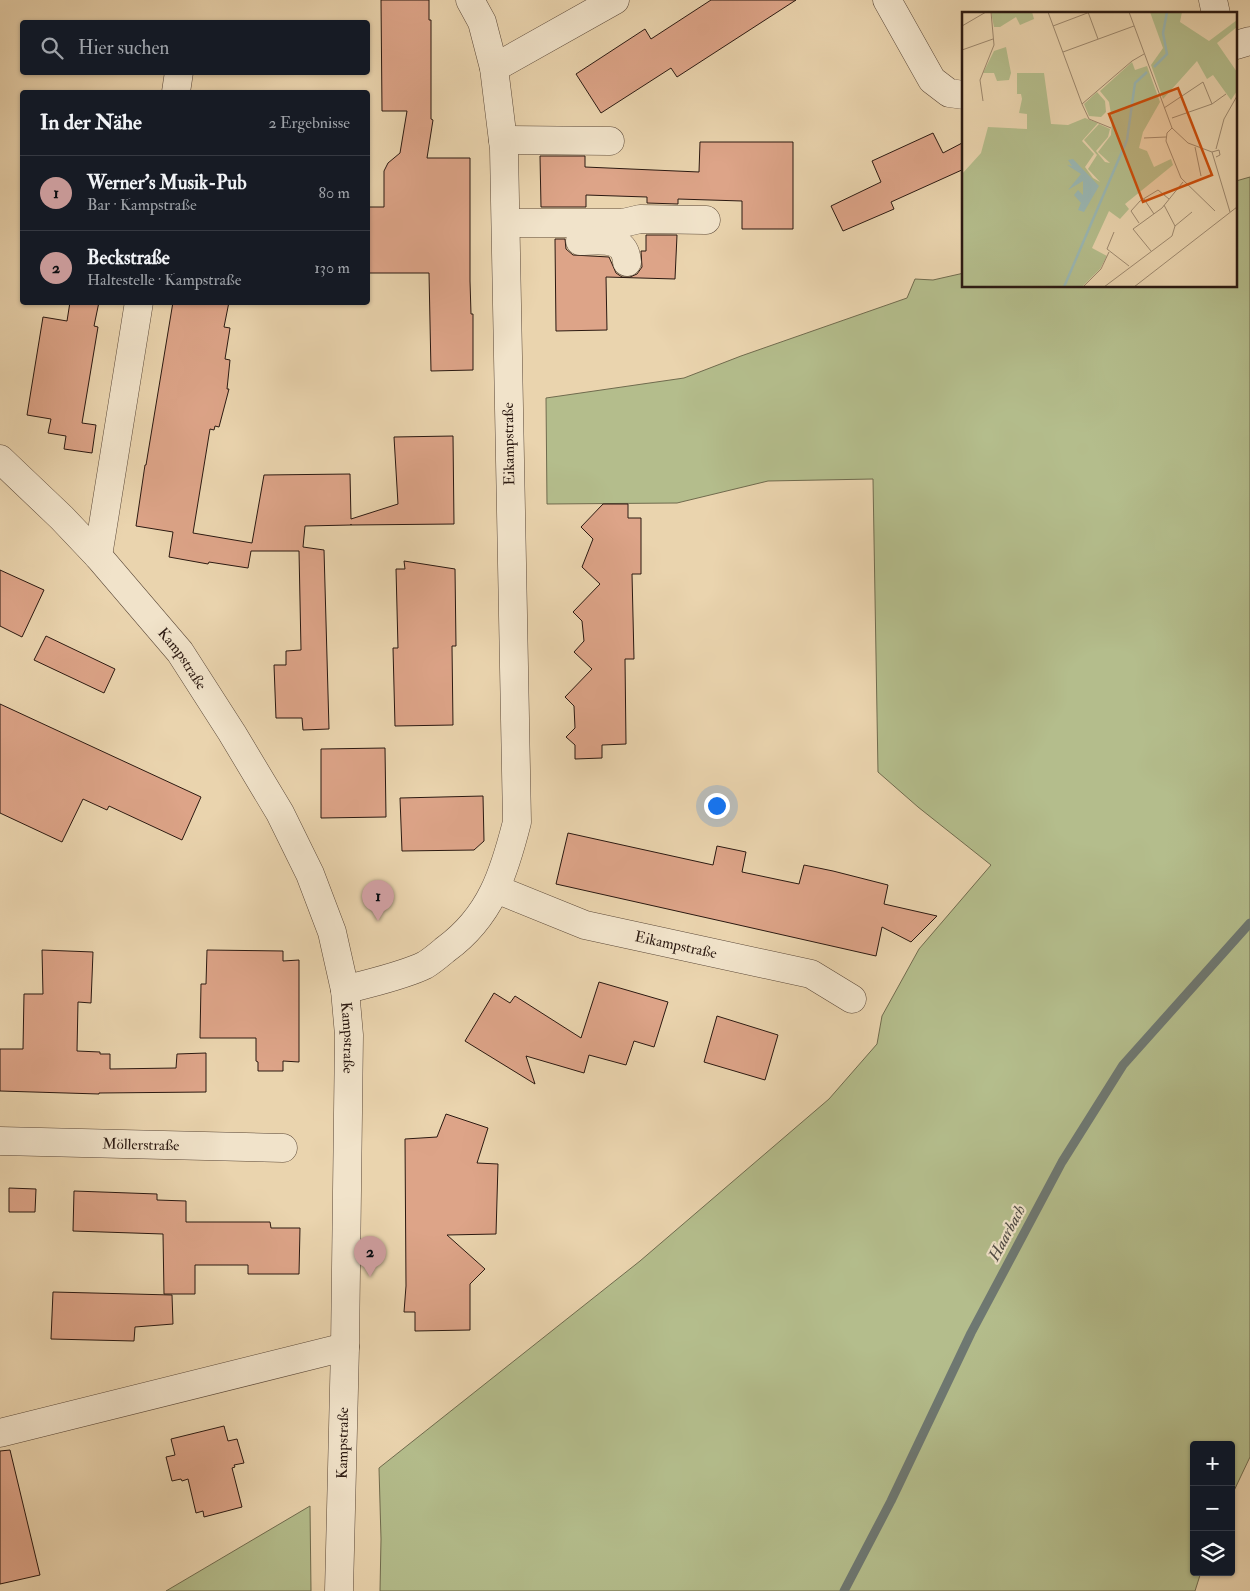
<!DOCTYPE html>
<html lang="de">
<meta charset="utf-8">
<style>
:root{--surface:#171b24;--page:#242831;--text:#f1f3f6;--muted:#9ea1a6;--line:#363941;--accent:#c59692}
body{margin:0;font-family:"IM FELL Double Pica",serif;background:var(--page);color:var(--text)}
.controls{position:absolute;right:15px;bottom:15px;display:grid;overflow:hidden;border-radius:5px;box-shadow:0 1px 4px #0004}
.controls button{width:45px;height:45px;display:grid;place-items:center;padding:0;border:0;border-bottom:1px solid var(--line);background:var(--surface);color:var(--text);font:25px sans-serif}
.you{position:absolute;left:716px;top:805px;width:18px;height:18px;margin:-12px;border:4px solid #fff;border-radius:50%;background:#1a73e8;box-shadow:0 0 0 8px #1a73e833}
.badge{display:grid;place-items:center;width:32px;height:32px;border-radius:50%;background:var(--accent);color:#111;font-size:16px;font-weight:700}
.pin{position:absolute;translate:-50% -41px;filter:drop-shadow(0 1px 2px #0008)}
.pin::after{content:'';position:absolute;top:26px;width:18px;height:15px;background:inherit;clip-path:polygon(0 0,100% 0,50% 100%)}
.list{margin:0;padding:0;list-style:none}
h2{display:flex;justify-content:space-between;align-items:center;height:65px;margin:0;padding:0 20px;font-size:21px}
h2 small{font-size:16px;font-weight:400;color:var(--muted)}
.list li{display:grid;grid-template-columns:32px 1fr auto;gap:15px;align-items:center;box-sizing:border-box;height:75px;padding:0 20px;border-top:1px solid var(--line)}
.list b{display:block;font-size:19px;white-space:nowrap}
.list p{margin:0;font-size:16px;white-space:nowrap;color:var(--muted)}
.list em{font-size:16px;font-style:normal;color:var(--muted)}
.icon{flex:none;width:28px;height:28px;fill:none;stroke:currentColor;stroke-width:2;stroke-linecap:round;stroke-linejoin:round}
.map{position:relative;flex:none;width:1250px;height:1591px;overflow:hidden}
.search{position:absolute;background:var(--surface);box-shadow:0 1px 4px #0004;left:20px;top:20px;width:350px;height:55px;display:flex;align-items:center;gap:12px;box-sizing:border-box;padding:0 18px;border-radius:5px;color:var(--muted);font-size:19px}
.panel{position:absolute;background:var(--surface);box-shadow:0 1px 4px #0004;left:20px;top:90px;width:350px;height:215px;border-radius:5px}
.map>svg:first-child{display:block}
.green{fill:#b4bd8c;stroke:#706b4e}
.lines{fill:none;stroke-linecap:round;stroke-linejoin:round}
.stream{stroke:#6e7872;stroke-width:9}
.building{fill:#dda488;stroke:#2b1911}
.minor-casing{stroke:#5b4838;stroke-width:29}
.minor{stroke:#f1e3ca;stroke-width:28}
.labels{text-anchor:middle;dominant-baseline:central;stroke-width:4.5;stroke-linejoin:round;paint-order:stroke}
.street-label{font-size:15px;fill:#2b1911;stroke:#f1e3ca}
.water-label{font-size:16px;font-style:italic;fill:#4c4842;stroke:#f1e3ca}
.inset-river{fill:none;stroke:#9ab7b3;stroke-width:2.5}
.inset-road{fill:none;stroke:#9e896f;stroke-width:1}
.view{fill:#cc4f0d;fill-opacity:0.15;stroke:#cc4f0d;stroke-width:2.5}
.inset-edge{fill:none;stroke:#2b1911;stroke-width:2.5}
</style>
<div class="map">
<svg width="1250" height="1591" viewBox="0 0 1250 1591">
<rect width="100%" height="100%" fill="#ead4ae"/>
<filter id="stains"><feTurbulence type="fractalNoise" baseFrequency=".004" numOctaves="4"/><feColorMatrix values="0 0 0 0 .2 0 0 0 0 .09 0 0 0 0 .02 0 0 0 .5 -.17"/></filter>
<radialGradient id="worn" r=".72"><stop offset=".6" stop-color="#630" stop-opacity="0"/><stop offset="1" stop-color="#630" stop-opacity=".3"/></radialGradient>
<path class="green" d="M1250,177V1457L1231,1497V1445H1194V1572H1201L1195,1591H380L381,1539L379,1468L640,1261L829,1099L877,1044L882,1016L919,949L991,865L918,807L878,772L873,479L768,481L677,503L547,504L546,398L684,378L741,356L907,298L915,279L933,280L964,273V286H1236V181Z
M310,1506L311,1591H166Z"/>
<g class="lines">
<path class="stream" d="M844,1591L891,1501L971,1333L1062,1162L1123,1065L1250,923"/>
</g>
<path class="building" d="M381,0H429V20H431V119L433,120L427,158H470V281L471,314H473V370L431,371L429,273H368V207H384V171L388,163L400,153L407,111H382Z
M711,0H796L677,77L671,68L601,113L576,74L645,29L651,39Z
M933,133L943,153L964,142V169L891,202L894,209L843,231L831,206L881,182L872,161Z
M700,142H793V229H742V201L678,199V204L647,203V197L586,195V207H541L540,156H585V167L699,172Z
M646,235H677L675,279L606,277L607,330L556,331L555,239H565L566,249L573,255L609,257L616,273L622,277H630L637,274L642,267L641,251H646Z
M70,302H99L94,326L98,327L82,423L96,425L92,453L64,449L66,436L48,433L51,419L27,415L43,317L67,321Z
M173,302H229L224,327L230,328L225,359L230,360L227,389H229L219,427L215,426L214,430L210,429L193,533L252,543L264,475L350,474L351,519L398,504L394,437L453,436L454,524L351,525V524V525L305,526L303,547L324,550L329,729L303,730L302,718H276L274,665H286V651L301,650L299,551H251L248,568L209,562L208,564L169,557L173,532L136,526L145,465H146Z
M603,504H628V518H641V574H632L634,659H625L626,744L602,745V758L575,759V745L566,737L575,728L574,706L565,697L592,669L574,652L584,641L582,621L573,612L600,584L582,567L593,539L581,527Z
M404,561L455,569L456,646H452L453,725L395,726L393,648H398L396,569H405Z
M0,570L44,590L22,637L0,626Z
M46,636L115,669L104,693L34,660Z
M0,704L201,797L182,840L109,806L107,810L83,799L62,842L0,813Z
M385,748L386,817L321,818V749Z
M483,796L484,841L474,850L402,851L400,798Z
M568,833L713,865L717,846L746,852L742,872L799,884L804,865L833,871L888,885L884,904L937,916L911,942L882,927L876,956L730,923L556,884Z
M42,950L93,952L91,1003L78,1002L77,1051L100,1052V1054H110V1069L176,1068L177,1054L206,1053V1092L99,1093V1094L0,1091V1049H23L24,994H43Z
M207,950L283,951V961L299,960V1062L283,1061V1071H258V1062L256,1061V1038H200L201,984H206Z
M599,982L668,1002L654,1047L634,1041L626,1065L589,1055L584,1073L526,1056L535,1084L465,1041L494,993L510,1003L515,996L581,1038Z
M717,1016L778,1035L765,1080L704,1062Z
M446,1114L488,1128L477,1163L498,1164L496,1234L447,1235L485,1269L470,1284V1330L415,1331V1312H404L406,1286L405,1139L437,1137Z
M9,1188L36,1189L35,1212H9Z
M74,1191L157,1194V1200L186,1201V1222H270L271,1228H300L299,1274H248V1265H195V1294H164L163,1234L73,1231Z
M53,1292L172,1295L173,1324L135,1327L134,1341L51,1339Z
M224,1426L228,1441L237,1439L244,1463L234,1465L235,1467L232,1468L242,1507L204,1517L203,1511L196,1513L188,1479L182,1481L181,1479L172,1481L166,1457L175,1455L171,1439Z
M10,1450L40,1575L0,1584V1451Z"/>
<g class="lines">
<g class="minor-casing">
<g id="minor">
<path d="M887,0L932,80L949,93L964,95"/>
<path d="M1213,0L1216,14"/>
<path d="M1236,45L1250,41"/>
<path d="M494,68L615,0"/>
<path d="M176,92L179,72"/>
<path d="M503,140L610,141"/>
<path d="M506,223H623L640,219L706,220"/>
<path d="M580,241C600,241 625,235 627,262"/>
<path id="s1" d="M0,459L62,518L98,556L180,652L232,733L280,813L310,874L332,932L345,990L349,1035L345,1347L339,1591"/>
<path d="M98,556L139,302"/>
<path id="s2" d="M496,889L585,925L811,974L852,999"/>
<path d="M345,990C369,983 403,976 425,965C432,961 440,954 446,949C491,916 504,873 517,822L504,149L494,68L482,22L470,0"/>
<path id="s3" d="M0,1141L283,1148"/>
<path d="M0,1433L345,1347"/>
</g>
</g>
<use href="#minor" class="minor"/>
</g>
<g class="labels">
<g class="street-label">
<text transform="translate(509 444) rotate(-91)">Eikampstraße</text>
<text stroke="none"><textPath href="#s1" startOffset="271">Kampstraße</textPath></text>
<text stroke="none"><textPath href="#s2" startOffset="189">Eikampstraße</textPath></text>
<text stroke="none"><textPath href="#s1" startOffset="691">Kampstraße</textPath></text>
<text stroke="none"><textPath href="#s3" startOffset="141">Möllerstraße</textPath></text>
<text transform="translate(343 1443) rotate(-89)">Kampstraße</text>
</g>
<g class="water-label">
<text transform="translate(1007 1233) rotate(-62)">Haarbach</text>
</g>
</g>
<g transform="translate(962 12)">
<rect width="275" height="275" fill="#ead4ae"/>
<path d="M29,0H70L72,7L58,13L54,5L38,15H32ZM188,0H220L218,10L247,29L275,8V15L255,31L275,60V79L269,88L251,63L245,67L235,49L201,87L189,53L201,36ZM44,35L49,61L47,68L35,69L32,61H21L32,39ZM170,50L173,58L185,54L198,90L181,120L177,136L185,139L192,155L209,147L211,153L163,192L167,197L158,207L147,199L130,236L145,244L138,257L120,275H0V162L19,141L26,115L65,117V102L57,101L60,87L59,82H55V61H82L89,112L106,113L123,106L136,111L120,129L132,142L123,155L131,166L138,170L126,157L135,143L122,128L137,112L148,117L146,125L134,139L143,150L148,151L136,140L149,123L150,108L147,90L138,79ZM135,80L143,89L144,100L139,105L127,104L122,92Z" fill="#b4bd8c"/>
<path d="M111,147L137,174L122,200L116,198L119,191L112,183L116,178L121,183V169L106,178L119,162L105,153L110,154L106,148Z" fill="#9ab7b3"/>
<path class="inset-river" d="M192,55L205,42L201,21L205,0M102,275L165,128L173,71L185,60"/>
<path class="inset-road" d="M86,0L120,92L170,49L182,42M126,0L136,27M167,0L210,116L226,131L250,140M0,14L24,0M91,14L128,0M0,38L31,27M101,40L172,14M21,89L18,68L32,33L29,0M120,92L127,107L149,116M202,96L241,70L250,92M210,106L250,92L264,82M210,116L205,121L204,129L219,166L253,199M182,126L204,125M233,135L239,164M254,137L262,107L275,84M250,140L268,200M250,140L257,138L258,143L254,145M182,187L192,202M177,211L169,199L178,189L196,178L207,187M213,214L230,200M152,220L145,237L167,254M189,239L171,217L200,196L221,170M121,275L139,257L147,240M142,275L210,224L213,214L202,193M172,275L275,195"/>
<path class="view" d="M216,76L250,163L181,190L147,102Z"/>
<rect width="275" height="275" class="inset-edge"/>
</g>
<rect width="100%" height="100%" filter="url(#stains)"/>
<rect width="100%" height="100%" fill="url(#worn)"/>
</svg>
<div class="controls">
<button>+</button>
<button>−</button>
<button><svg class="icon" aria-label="layers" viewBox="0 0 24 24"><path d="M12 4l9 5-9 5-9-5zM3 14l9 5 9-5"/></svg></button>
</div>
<div class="you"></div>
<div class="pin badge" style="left:378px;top:921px">1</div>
<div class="pin badge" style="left:370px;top:1277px">2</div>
<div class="search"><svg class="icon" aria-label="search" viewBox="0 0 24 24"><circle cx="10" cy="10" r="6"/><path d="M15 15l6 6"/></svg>Hier suchen</div>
<section class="panel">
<h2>In der Nähe<small>2 Ergebnisse</small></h2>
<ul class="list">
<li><span class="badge">1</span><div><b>Werner's Musik-Pub</b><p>Bar · Kampstraße</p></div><em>80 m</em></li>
<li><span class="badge">2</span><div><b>Beckstraße</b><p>Haltestelle · Kampstraße</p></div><em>130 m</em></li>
</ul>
</section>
</div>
